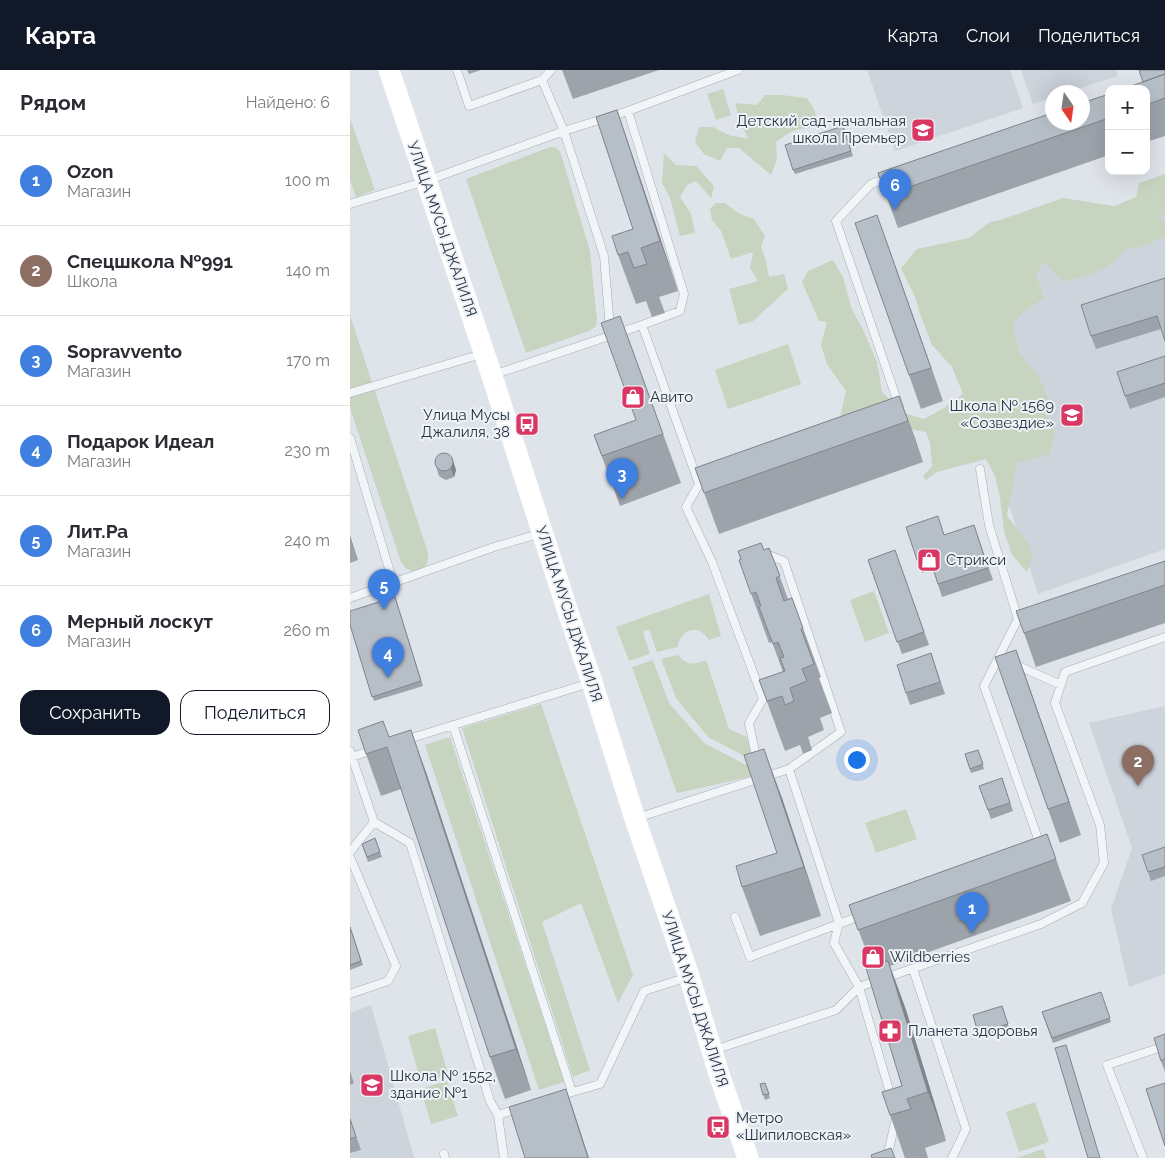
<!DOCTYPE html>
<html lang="ru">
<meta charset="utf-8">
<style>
:root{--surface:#fff;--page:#f7f7f7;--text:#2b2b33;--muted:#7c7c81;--line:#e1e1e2;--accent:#111827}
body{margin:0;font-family:Raleway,sans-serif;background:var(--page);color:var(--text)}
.controls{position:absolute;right:15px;top:15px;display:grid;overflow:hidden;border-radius:10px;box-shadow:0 5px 20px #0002}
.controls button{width:45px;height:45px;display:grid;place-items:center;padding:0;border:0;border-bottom:1px solid var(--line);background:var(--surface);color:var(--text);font:25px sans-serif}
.compass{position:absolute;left:695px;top:15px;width:45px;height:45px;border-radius:50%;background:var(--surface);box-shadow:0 5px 20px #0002;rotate:167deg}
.you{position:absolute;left:506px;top:689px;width:18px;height:18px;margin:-12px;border:4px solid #fff;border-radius:50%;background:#1a73e8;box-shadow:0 0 0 8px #1a73e833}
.badge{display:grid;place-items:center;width:32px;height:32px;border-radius:50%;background:var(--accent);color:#fff;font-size:16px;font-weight:700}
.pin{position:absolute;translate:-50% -41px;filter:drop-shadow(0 1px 2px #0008)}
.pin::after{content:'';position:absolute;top:26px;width:18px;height:15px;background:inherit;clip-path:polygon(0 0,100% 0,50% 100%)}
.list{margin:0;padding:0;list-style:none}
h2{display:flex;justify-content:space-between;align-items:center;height:65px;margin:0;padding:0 20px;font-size:21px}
h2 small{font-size:16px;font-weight:400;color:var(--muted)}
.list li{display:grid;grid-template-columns:32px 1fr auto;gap:15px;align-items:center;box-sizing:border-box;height:90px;padding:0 20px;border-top:1px solid var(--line)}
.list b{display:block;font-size:19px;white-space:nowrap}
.list p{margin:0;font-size:16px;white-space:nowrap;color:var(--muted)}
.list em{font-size:16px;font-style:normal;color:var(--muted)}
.actions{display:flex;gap:10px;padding:15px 20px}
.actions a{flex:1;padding:11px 0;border:1px solid var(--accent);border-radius:15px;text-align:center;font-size:18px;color:var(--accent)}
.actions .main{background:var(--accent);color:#fff}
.map{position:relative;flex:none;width:815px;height:1088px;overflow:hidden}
header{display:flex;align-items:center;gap:30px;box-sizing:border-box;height:70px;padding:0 25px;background:var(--accent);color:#fff}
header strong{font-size:24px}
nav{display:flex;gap:28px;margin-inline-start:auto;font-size:18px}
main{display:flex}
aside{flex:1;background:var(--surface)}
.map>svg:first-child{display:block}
.built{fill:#cdd4dc}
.green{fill:#c7d4bf}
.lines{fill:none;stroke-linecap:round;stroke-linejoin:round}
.lane-casing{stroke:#a4acb4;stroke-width:9}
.lane{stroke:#f2f5f7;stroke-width:8}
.secondary{stroke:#fff;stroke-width:21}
.wall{fill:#9da3ab}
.shaded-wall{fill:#7f858b}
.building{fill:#b6bec7;stroke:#7f858b}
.labels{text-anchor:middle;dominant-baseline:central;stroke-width:4;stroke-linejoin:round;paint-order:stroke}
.poi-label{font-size:15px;fill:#263442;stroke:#eff3f7;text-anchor:start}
.street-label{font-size:15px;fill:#263442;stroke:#eff3f7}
</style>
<header>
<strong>Карта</strong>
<nav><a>Карта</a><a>Слои</a><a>Поделиться</a></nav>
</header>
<main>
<aside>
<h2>Рядом<small>Найдено: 6</small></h2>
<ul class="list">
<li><span class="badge" style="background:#3f7fe0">1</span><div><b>Ozon</b><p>Магазин</p></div><em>100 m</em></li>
<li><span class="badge" style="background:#8d6e63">2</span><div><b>Спецшкола №991</b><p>Школа</p></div><em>140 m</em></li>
<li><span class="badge" style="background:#3f7fe0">3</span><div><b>Sopravvento</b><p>Магазин</p></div><em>170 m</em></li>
<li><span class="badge" style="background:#3f7fe0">4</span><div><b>Подарок Идеал</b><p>Магазин</p></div><em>230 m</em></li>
<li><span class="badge" style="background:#3f7fe0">5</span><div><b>Лит.Ра</b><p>Магазин</p></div><em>240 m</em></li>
<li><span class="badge" style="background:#3f7fe0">6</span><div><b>Мерный лоскут</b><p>Магазин</p></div><em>260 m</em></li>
</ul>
<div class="actions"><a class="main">Сохранить</a><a>Поделиться</a></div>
</aside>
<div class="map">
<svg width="815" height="1088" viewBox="0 0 815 1088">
<rect width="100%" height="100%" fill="#dfe4ea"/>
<path class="built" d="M517,0H660L673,38L545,81Z
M671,0H766L768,6L718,22H702V28L683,34Z
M815,133V479L688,524L586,211Z
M815,636V904L779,917L761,839L782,778L739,653Z
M21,935L64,1088H0V943Z"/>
<path class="green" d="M373,19L381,45L366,50L357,24Z
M415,25H431L457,28L465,41L468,58C446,58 443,60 426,72L427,90L421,105L389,78H377L370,91L354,84L345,72L349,57H363L379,65L398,69L390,51L385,33L407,35Z
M0,48L25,120L6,127L0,110Z
M200,77H205L210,81L240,181L247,250L246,256L239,261L176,283L116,109Z
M314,83L326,95L346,96L364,116L361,128L346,111L337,115L330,127L341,144L345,163L330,166L320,128L312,113Z
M815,104V143L810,146L815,153V167L790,177L775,179C758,202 738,205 712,212L694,191L686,205L694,228L673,242L663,255L669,282L690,309L699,333L696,345L705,364L700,384L667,393L657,446L676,470L683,485L677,502L662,485L654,461L650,428L645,406L636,389L587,402L576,410L573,406L582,396L580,373L576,362L563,360L517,369L509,367L490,347L496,321L477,294L471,275L477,252L469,251L452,212L458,201L483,190L493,207L501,237L515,264L527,292L532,322L557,344L574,349L594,338L613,324L602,297L582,275L570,244L566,229L551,198L567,179L619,168L640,152L650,150L713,128L764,136L786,127L789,113Z
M366,133H375L390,144L404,149L415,166L411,176L416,191L419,207L434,204L438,219L403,251L389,255L379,219L408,211L400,198L403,182L381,189L371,161L362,150L360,139Z
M0,245L78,483C81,502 60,508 51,492L0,338Z
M438,274L451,314L378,339L365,300Z
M524,521L539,563L515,572L500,530Z
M359,524L371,566L359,570C357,568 356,565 353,563C342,555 329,564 328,577L307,582L299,559L293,562L300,584L279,591L266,557Z
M328,585C337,596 344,595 356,590L379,659L397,667L402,690L358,667L326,628L311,589Z
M303,590L319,633L354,673L400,697L403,706L327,723L282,597Z
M191,634L283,905L268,933L231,833L192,852L240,1000L223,1007L112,658Z
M100,667L214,1012L189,1020L75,675Z
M556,739L567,769L526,783L515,753Z
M85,958L98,1005L71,1012L58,966Z
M97,1011L108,1046L81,1054L71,1019Z
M685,1032L699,1072L669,1082L656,1042Z
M693,1079L696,1088H666Z"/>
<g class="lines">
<g class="lane-casing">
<path id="lane" d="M107,0L119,36L192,10
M201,0L192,10L214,61L254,186L260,258
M278,41L334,224L330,241L292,255
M540,107L521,114L486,151L549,336
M0,134L76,111L214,61L278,41L388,0
M143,305L292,255L349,414
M0,323L132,284
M0,368L43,512
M630,399L639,455L668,549L634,616L691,777
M359,410L349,414L336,437L362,492L413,629L399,653L407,691
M413,483L434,491L491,662L439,699L489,853L484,873L509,917L542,1030
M0,528L144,477L192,463
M664,594L711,615
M103,655L222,1022
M55,670L240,613
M0,681L24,752L60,773L140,1031L148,1045L154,1088
M2,687L25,679
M287,748L439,699
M0,782L24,752
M0,787L46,896L38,911L0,924
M385,847L400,887L513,845
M563,899L616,1059L602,1088
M364,980L486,940L509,917L691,854L732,833L754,793L750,755L705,633L715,602L815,567
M219,1023L250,1014L294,921L338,907
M148,1045L170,1038
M94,1084L95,1088
M537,1088L546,1048
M793,1088L757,995L815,976"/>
</g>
<use href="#lane" class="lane"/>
<path class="secondary" d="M39,0L142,306L218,542L242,612L285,749L339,906L370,1007L398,1088"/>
</g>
<path class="wall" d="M117,0H131L119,4Z
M212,0H309L223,29Z
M815,0V66L796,72V19L793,12Z
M759,24V85L548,158L528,103Z
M267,40L284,90L328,221L309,227L315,243L302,247L296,231L286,234L268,185L283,159Z
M493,56L503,86L445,104L443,100Z
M527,145L593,331L571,339L559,305Z
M815,208L811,259L746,279L741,266Z
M270,246L331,413L270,436L244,365L286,350Z
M815,286V327L780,339L775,326Z
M549,326L573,392L369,464L345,398Z
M102,387L106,400L104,407L96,410L92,408L89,406L85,393Z
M624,455L643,510L592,527L583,499L572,503L567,490L595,465Z
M0,466L8,490L0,493Z
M419,478L438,529L442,528L471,607L469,608L482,643L470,648L474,660L458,667L462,680L453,684L450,675L435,681L409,610L433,602L422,572L419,573L389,490Z
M545,480L579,575L552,584L518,490Z
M815,491V553L686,597L674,563Z
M45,527L73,616L24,631L0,555Z
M666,580L731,765L710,773L698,739Z
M581,583L595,624L560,635L556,623Z
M39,667L76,702L181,1020L155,1029L140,987L51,719L31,726L16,684Z
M628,680L634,699L621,703L615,684Z
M652,708L663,741L641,749L629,716Z
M432,728L471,846L410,866L392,817L427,783Z
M697,764L721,831L540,896L556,940L596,1071L575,1078L578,1088H555L540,1045L552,1016L522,896L499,835Z
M25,768L32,787L18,792L12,774Z
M815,777V806L801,811L792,785Z
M0,856L13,895L0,900Z
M751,922L761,952L703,973L692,942Z
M652,936L659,958L630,968L628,963Z
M815,964V1002L811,991Z
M0,1001L4,1013L0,1015Z
M415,1013L420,1028L415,1030L410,1014Z
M0,1048L11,1080L0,1083Z"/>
<path class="shaded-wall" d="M267,40L284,90L328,221L310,171Z
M527,145L539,178L593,331L581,298Z
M549,326L565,368L573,392L558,351Z
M103,391L106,400L104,407L101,399Z
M0,466L8,490L0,468Z
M666,580L678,613L731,765L719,732Z
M61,660L76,702L181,1020L166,979Z
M414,679L432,728L471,846L454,797Z
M538,891L556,940L596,1071L578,1022Z
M216,1019L222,1036L239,1088H238Z"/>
<path class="building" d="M789,0H815V4L793,12Z
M815,4V28L796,35V19H773Z
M759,24V48L536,125L528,103L702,43V52H732V33Z
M267,40L310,171L291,178L297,194L284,198L278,182L268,185L262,166L283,159L246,47Z
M493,56L501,81L443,100L435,75Z
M527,145L581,298L559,305L505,153Z
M815,208V271L807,246L741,266L731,235Z
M270,246L313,364L252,386L244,365L286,350L251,253Z
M815,286V313L775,326L767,302Z
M549,326L558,351L354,423L345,398Z
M85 392a9 9 0 1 1 18 0a9 9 0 1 1-18 0Z
M588,446L594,465L624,455L638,498L588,514L579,486L567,490L556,457Z
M411,473L414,480L419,478L430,506L426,508L434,531L442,528L453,558L451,559L464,594L452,599L457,611L440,618L444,631L435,635L432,626L417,631L409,610L435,601L430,588L434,587L428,572L423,574L409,537L411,536L406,522L401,524L389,490L391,489L388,481Z
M545,480L574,562L547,572L518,490Z
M815,491V515L674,563L666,541Z
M45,527L71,611L22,627L0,555V541Z
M666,580L719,732L698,739L645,587Z
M581,583L590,612L556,623L547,595Z
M33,651L39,667L61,660L166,979L140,987L37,677L16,684L8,660Z
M414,679L454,797L392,817L386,796L427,783L394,685Z
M628,680L633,694L620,699L615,684Z
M652,708L660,733L638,740L629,716Z
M697,764L706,789L508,860L499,835Z
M25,768L30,782L17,787L12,774Z
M815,777V797L798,802L792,785Z
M0,857L11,891L0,895Z
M538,891L578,1022L557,1029L561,1039L540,1045L532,1022L552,1016L516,898Z
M751,922L760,948L702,968L692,942Z
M652,936L658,954L628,963L623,945Z
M815,964V989L811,991L804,968Z
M716,975L750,1088H738L705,978Z
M415,1013L419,1024L413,1025L410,1014Z
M815,1013V1076L796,1019Z
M216,1019L238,1088H175L159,1037Z
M0,1049L6,1067L0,1069Z
M541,1078L545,1088H522L521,1085Z"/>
<defs>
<g id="school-square" transform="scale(1.25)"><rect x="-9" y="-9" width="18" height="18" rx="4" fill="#da3864" stroke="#eff3f7"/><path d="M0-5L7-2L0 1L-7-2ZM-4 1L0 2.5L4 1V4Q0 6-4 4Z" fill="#fff"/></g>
<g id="shop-square" transform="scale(1.25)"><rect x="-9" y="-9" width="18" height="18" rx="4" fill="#da3864" stroke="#eff3f7"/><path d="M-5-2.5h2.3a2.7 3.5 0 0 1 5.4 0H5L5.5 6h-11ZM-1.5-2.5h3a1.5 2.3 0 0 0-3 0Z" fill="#fff"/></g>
<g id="bus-square" transform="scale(1.25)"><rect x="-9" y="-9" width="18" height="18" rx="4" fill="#da3864" stroke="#eff3f7"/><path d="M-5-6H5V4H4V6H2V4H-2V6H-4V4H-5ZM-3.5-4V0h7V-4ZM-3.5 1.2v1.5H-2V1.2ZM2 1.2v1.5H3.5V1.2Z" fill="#fff"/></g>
<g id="pharmacy-square" transform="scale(1.25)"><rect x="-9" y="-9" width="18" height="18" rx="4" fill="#da3864" stroke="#eff3f7"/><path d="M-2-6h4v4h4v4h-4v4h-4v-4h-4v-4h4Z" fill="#fff"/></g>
</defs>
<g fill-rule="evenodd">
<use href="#school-square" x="573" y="60"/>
<use href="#shop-square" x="283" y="327"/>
<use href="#school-square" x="722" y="345"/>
<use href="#bus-square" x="177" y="354"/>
<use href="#shop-square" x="579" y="490"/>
<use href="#shop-square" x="523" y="887"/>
<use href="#pharmacy-square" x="540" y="961"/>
<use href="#school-square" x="22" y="1015"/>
<use href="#bus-square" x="368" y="1057"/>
</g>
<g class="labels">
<g class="poi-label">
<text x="556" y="51" text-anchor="end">Детский сад-начальная<tspan x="556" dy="17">школа Премьер</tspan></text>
<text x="300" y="327">Авито</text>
<text x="704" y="336" text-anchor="end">Школа № 1569<tspan x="704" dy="17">«Созвездие»</tspan></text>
<text x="160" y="345" text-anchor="end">Улица Мусы<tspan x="160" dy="17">Джалиля, 38</tspan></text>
<text x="596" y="490">Стрикси</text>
<text x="540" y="887">Wildberries</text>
<text x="558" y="961">Планета здоровья</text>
<text x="40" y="1006">Школа № 1552,<tspan x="40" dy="17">здание №1</tspan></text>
<text x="386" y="1048">Метро<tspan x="386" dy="17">«Шипиловская»</tspan></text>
</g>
<g class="street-label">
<text transform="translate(92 159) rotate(71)">УЛИЦА МУСЫ ДЖАЛИЛЯ</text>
<text transform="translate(219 544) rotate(72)">УЛИЦА МУСЫ ДЖАЛИЛЯ</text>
<text transform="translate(345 929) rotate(72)">УЛИЦА МУСЫ ДЖАЛИЛЯ</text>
</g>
</g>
</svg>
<div class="controls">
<button>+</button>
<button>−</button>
</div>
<svg class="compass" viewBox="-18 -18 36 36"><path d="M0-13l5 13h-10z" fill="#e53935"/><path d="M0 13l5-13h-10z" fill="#7c7c81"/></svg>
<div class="you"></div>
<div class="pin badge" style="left:622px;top:863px;background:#3f7fe0">1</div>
<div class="pin badge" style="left:788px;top:716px;background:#8d6e63">2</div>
<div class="pin badge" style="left:272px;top:429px;background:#3f7fe0">3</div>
<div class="pin badge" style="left:38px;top:608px;background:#3f7fe0">4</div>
<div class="pin badge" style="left:34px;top:540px;background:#3f7fe0">5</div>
<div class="pin badge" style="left:545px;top:140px;background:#3f7fe0">6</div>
</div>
</main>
